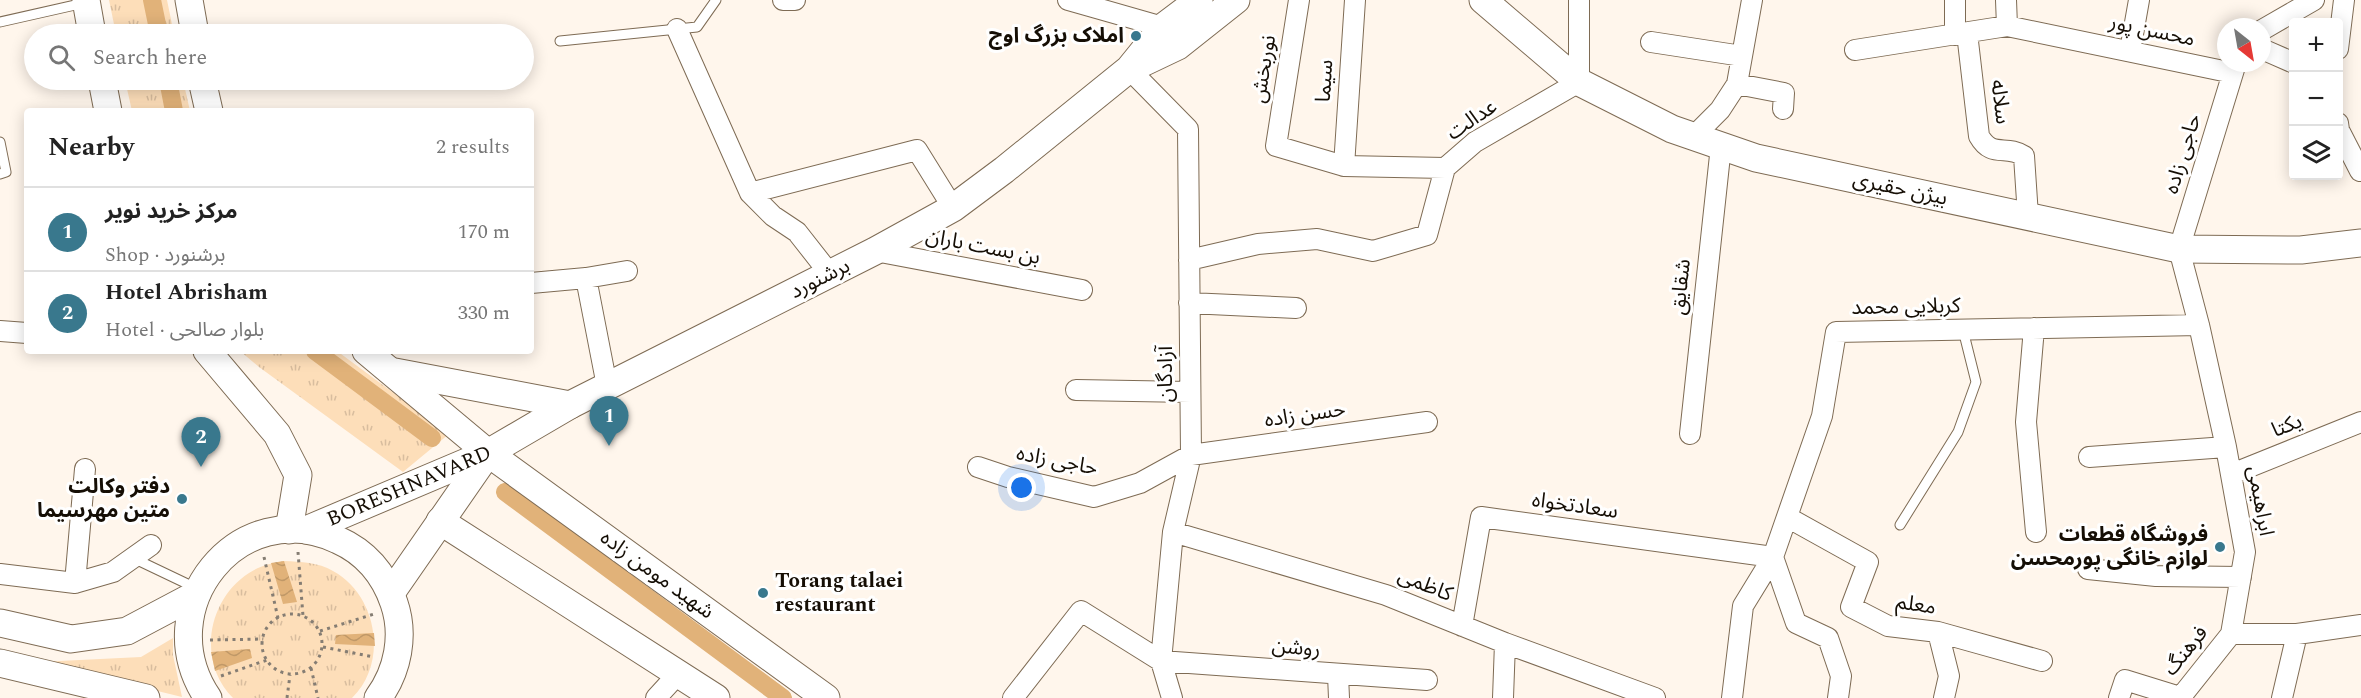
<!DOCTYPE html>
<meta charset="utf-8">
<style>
:root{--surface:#fff;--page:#f2f2f2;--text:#222;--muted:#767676;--line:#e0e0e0;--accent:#39788d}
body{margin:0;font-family:Spectral,"Noto Sans Arabic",serif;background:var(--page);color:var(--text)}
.controls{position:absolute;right:18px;top:18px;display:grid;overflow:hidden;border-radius:6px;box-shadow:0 3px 15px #0003}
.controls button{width:54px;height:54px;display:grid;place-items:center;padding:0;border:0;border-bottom:2px solid var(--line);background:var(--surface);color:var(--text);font:30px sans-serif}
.compass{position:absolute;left:2217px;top:18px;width:54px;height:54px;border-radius:50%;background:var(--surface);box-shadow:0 3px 15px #0003;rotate:149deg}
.you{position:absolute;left:1022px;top:488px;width:21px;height:21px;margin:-15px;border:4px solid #fff;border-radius:50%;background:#1a73e8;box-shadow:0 0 0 9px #1a73e833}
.badge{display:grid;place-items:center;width:39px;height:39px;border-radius:50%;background:var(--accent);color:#fff;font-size:20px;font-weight:700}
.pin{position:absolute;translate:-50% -50px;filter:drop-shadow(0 2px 3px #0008)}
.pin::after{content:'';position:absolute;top:32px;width:21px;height:18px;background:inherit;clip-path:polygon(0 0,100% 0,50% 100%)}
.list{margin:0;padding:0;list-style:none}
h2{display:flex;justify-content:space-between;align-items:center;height:78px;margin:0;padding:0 24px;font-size:26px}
h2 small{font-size:20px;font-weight:400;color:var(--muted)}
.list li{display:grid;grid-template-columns:39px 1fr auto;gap:18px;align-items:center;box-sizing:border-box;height:84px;padding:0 24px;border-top:2px solid var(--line)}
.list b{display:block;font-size:22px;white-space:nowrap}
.list p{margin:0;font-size:20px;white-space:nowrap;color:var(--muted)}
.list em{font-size:20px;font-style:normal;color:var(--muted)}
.icon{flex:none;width:33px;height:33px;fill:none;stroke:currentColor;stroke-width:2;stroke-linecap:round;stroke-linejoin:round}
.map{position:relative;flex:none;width:2361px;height:698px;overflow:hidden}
.search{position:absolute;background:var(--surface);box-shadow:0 3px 15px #0003;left:24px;top:24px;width:510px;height:66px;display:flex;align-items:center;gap:15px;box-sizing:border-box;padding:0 21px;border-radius:33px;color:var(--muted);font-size:22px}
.panel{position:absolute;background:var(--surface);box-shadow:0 3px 15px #0003;left:24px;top:108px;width:510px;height:246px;border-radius:6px}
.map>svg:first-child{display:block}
.grass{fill:url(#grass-tufts)}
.water{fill:url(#water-waves)}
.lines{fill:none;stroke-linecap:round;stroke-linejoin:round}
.canal{stroke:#e1b279;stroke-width:18}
.lane-casing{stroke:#7e6b54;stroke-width:11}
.street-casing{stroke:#7e6b54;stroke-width:22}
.secondary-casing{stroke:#7e6b54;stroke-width:29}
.path{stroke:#857d73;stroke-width:3;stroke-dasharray:3 4.5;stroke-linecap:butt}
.lane{stroke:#fff;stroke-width:9}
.street{stroke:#fff;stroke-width:20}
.secondary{stroke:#fff;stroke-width:27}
.poi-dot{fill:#39788d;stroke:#fff;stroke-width:2}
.labels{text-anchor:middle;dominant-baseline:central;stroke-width:6;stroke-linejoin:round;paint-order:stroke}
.street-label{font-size:21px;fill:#150e05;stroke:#fff}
.poi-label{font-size:21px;font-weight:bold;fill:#150e05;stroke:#fff;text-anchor:end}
</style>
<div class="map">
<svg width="2361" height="698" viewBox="0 0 2361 698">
<defs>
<pattern id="grass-tufts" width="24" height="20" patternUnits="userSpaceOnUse" patternTransform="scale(1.5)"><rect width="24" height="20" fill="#fddeb9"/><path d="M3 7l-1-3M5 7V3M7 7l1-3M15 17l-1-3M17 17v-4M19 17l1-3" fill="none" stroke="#d8bd9e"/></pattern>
<pattern id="water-waves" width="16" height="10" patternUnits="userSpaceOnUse" patternTransform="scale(1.5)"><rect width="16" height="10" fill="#e1b279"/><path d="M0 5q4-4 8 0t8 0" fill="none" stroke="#c09867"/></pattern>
</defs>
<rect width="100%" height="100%" fill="#fff6ec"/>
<path class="grass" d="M109,0H167L174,34H116Z
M125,80H183L190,111H132Z
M240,351H337L449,434L403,472L259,367Z
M284,561C301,562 318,562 333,571C377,595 389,662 352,698H233C197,662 207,600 249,573C259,566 272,563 284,561Z
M173,638V655L182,697L39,662L141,657Z"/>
<path class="water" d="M284,561L297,602L283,604L271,563Z
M374,633L375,646L335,644L336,635Z
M250,649L252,658L215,671L211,652Z"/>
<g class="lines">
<path class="canal" d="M152,0L159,34
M168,80L174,111
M315,351L432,438
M505,492L783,698"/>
<g class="lane-casing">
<path id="lane" d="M0,22L84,3
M560,41L697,27L716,0
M0,142L6,172L0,174
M1900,525L1958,432L1976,382L1963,330
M133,558L198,589"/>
</g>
<g class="street-casing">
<path id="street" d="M783,0H795
M1068,0L1163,27
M1299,0L1276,146L1344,166L1445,168
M1955,0V35
M2006,0L2007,26
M677,29L750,193L773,216L797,232L830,274
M2262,30L2314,0
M1967,33L1979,136C1992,159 2006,144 2024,156L2028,216
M1651,42L1742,56
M2262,49L2294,63
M2338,49L2344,0
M1855,50L2007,26L2233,73
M2130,51L2139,0
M2236,63L2179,249L2199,325L2226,447L2245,552L2231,634H2297L2361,625
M1129,69L1188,129L1191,455L1173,532L1161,661L1172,698
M1737,84L1784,93L1783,109
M2338,123L2339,130L2360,171
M1694,136L1720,110L1737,84L1752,0
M1344,166L1355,0
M750,193L917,150L953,208
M875,251L1082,290
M1189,260L1258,244L1317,239L1373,251L1427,235L1445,168L1475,142L1579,82V0
M586,278L607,386
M531,283L586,278L627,271
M1189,303L1296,308
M2034,328L2026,422L2036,532
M0,331L27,333
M1076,390L1190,392
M1690,434L1721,146
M2089,457L2226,447
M978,467L1008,477L1094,497L1140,483L1191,455L1427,422
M2232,474L2361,422
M1787,517L1868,562L1851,607L1888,626L1938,632L2042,661
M1173,532L1386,595L1505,643L1655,698
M2088,569L2156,576L2241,577
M0,574L75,583L113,572L151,545
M75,583L85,469
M1462,626L1481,517L1773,557L1743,606L1732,698
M1938,632L1949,676L1944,698
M1338,675L1339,698
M656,698L678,674
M1013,698L1081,611L1161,661L1427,680
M1503,698L1505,643
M1838,698L1841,676L1828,638L1796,623L1773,557L1822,416L1836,332L2199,325
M2119,698L2125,680L2180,697
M2180,698L2231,634
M2282,698L2297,634"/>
</g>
<g class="secondary-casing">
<g id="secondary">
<path d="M86,0L92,34"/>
<path d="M189,0L195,34"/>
<path d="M1483,0L1579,82L1672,129L1756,158L2179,249L2301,250L2361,243"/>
<path d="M1136,66L1178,46L1236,0"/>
<path d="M102,80L108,111"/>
<path d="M202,80L209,111"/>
<path d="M207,351L277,434L298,475L289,530"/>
<path d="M366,351L488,453L826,698"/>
<path d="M395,372L570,405"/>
<path d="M440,521L716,698"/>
<path id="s1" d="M306,530L488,453L570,405L875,251L953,208L1004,170L1129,69L1163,27L1199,0"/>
<path d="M391,593L488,453"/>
<path d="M0,623L71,639L127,631L195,595"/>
<path d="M0,663L146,698"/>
<path d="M208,698C147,608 239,493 338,540C365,552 384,574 394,603C405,635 398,671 378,698"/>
</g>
</g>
<path class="path" d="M298,552L303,616
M264,557L278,618
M262 644a30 30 0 1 1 60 0a30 30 0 1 1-60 0Z
M320,631L374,614
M210,640L263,639
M323,647L374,657
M311,668L318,698
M221,676L267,660
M287,698L290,675"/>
<use href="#lane" class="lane"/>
<use href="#street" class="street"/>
<use href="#secondary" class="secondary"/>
</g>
<g class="poi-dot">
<circle cx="1136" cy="36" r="6"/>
<circle cx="182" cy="499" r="6"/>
<circle cx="2220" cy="547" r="6"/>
<circle cx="763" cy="593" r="6"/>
</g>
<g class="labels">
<g class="street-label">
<text transform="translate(2152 31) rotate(12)">محسن پور</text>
<text transform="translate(1264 69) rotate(-81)">نوربخش</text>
<text transform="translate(1325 81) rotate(-86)">سیما</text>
<text transform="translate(2000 102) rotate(83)">سلاله</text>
<text transform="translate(1472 120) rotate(-34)">عدالت</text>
<text transform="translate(2183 154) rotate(-73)">حاجی زاده</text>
<text transform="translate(1900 189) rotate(12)">بیژن حقیری</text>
<text transform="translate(983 247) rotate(11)">بن بست باران</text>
<text transform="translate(820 279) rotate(-27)">برشنورد</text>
<text transform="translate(1681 287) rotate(-84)">شقایق</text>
<text transform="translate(1906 307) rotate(-1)">کربلایی محمد</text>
<text transform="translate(1166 374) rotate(-90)">آزادگان</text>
<text transform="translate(1305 415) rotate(-8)">حسن زاده</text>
<text transform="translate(2287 426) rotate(-22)">یکتا</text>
<text transform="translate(1057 461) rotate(11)">حاجی زاده</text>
<text stroke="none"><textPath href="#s1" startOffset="112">BORESHNAVARD</textPath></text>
<text transform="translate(2260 501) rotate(80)">ابراهیمی</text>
<text transform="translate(1575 506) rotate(8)">سعادتخواه</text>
<text transform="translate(657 575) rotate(36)">شهید مومن زاده</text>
<text transform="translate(1425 585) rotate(22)">کاظمی</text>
<text transform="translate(1916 605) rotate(9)">معلم</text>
<text transform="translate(1296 648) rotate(5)">روشن</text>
<text transform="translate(2186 651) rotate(-51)">فرهنگ</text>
</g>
<g class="poi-label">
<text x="1124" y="36">املاک بزرگ اوج</text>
<text x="170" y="487">دفتر وکالت<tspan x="170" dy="24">متین مهرسیما</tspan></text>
<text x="2208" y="535">فروشگاه قطعات<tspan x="2208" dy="24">لوازم خانگی پورمحسن</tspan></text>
<text x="775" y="581" text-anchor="start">Torang talaei<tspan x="775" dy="24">restaurant</tspan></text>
</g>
</g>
</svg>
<div class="controls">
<button>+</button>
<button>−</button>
<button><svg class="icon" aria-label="layers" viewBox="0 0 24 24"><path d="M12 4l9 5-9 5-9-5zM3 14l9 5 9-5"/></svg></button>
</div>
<svg class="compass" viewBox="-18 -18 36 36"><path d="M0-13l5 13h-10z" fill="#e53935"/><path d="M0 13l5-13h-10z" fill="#767676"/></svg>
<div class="you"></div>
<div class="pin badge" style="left:609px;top:446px">1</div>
<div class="pin badge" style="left:201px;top:467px">2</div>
<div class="search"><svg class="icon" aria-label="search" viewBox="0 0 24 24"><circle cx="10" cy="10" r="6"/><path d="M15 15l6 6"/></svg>Search here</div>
<section class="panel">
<h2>Nearby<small>2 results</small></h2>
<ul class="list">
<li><span class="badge">1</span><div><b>مرکز خرید نویر</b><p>Shop · برشنورد</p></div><em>170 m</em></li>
<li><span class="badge">2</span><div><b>Hotel Abrisham</b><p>Hotel · بلوار صالحی</p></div><em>330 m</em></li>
</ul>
</section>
</div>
